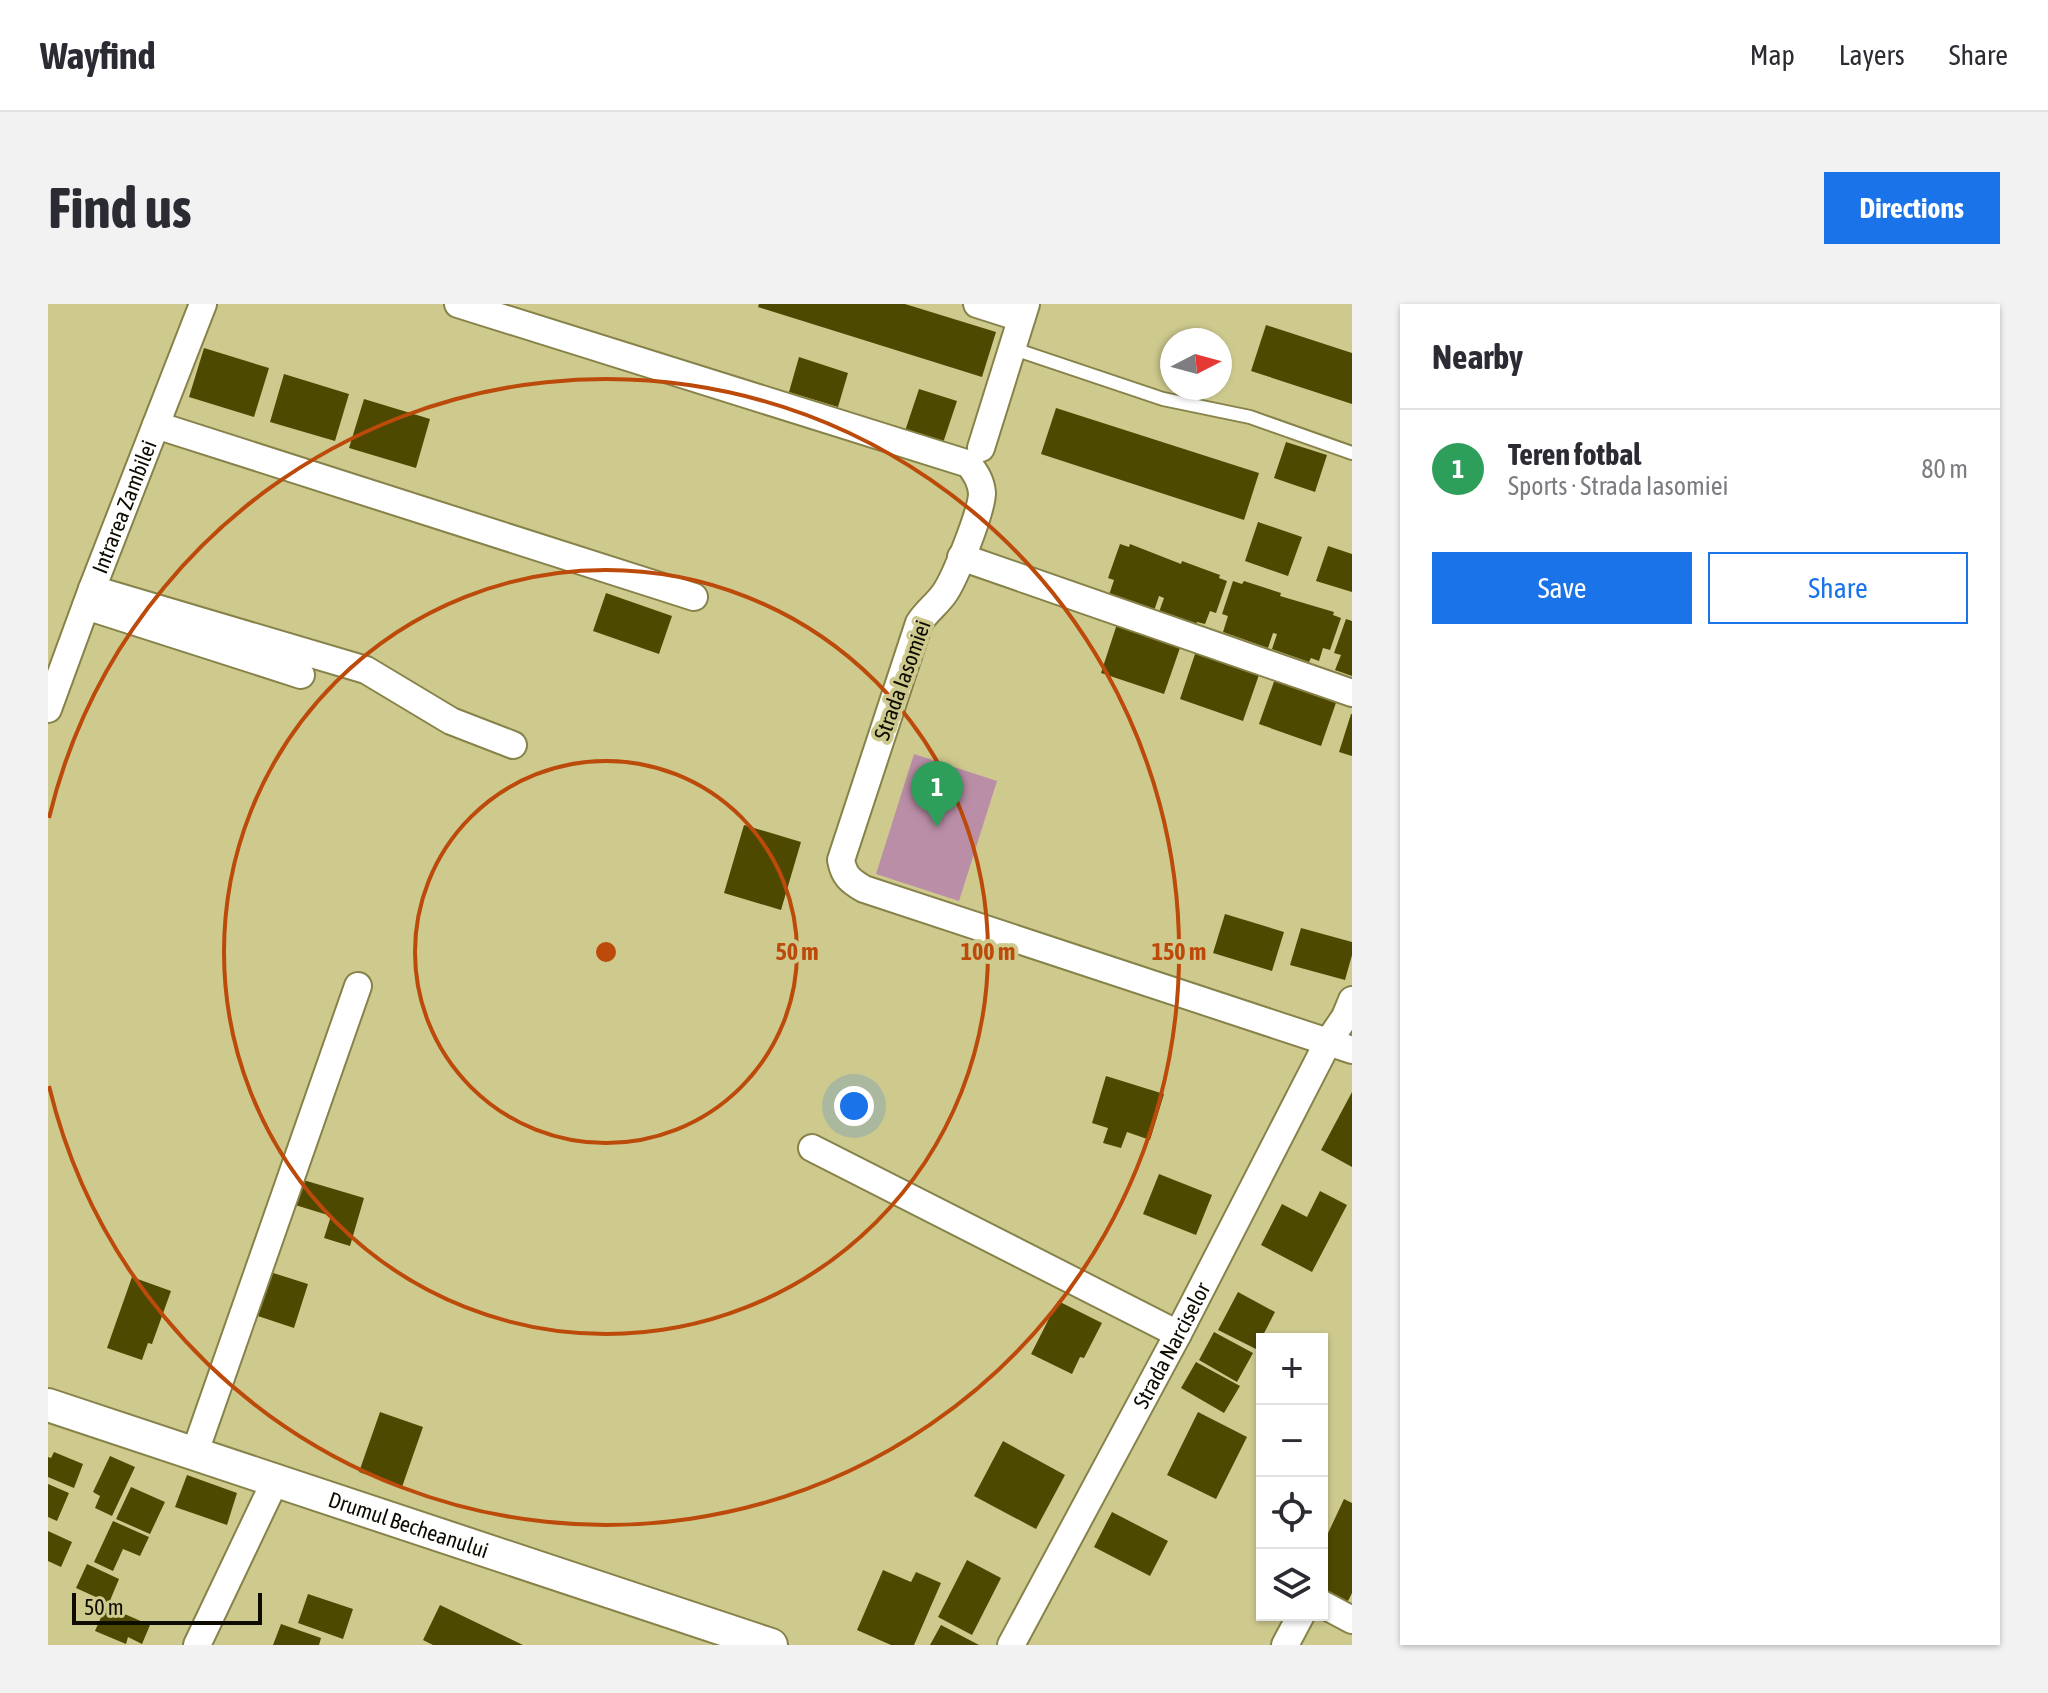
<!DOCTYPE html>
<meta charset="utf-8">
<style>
:root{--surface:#fff;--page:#f2f2f3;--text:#2b2b33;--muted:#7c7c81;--line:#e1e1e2;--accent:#1a73e8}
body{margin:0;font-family:"Asap Condensed",sans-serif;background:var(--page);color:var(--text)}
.controls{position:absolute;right:24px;bottom:24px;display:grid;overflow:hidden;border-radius:0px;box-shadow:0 2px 6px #0004}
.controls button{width:72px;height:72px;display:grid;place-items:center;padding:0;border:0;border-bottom:2px solid var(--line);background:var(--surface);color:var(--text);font:40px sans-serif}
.compass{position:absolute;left:1112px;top:24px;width:72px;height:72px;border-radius:50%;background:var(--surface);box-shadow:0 2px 6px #0004;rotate:84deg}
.scale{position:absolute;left:24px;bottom:20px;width:190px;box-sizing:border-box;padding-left:8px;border:4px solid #0e0c00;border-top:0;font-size:22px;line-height:28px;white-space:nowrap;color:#0e0c00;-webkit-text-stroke:6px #ceca8e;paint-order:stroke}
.you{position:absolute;left:806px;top:802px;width:28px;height:28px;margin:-20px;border:6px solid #fff;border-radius:50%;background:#1a73e8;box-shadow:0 0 0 12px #1a73e833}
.badge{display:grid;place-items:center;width:52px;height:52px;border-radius:50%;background:var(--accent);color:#fff;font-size:26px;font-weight:700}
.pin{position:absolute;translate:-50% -66px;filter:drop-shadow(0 2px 4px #0008)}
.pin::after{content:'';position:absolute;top:42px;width:28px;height:24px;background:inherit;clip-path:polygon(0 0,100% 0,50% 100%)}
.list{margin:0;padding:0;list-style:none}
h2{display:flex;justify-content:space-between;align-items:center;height:104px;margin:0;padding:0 32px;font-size:34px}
h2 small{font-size:26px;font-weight:400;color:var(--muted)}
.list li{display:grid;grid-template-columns:52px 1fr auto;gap:24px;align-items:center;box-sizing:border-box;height:120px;padding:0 32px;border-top:2px solid var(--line)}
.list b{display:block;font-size:30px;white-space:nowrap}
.list p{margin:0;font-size:26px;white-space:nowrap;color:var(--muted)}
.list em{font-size:26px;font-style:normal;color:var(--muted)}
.actions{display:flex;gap:16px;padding:24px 32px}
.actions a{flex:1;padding:18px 0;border:2px solid var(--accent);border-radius:0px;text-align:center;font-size:28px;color:var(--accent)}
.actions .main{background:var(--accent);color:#fff}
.icon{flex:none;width:44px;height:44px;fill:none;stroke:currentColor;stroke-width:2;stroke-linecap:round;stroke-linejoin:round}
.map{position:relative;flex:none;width:1304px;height:1341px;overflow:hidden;border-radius:0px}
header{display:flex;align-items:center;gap:48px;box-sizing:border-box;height:112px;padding:0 40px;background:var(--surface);border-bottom:2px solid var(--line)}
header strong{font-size:38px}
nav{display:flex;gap:44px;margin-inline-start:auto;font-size:28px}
.intro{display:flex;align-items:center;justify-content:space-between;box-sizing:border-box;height:192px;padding:0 48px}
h1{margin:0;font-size:56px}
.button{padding:20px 36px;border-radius:0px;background:var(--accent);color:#fff;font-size:28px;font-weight:700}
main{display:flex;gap:48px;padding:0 48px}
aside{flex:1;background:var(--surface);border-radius:0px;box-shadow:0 2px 6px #0004}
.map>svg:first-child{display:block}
.green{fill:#bb8ea7}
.building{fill:#4e4900}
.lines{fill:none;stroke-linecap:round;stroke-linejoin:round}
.service-casing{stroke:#868249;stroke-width:16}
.minor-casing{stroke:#868249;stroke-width:30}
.tertiary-casing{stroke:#868249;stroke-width:36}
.service{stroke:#fff;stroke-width:12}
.minor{stroke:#fff;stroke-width:26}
.tertiary{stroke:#fff;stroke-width:32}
.ring{fill:none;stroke:#bc4a0a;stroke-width:4}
.labels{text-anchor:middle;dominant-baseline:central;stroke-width:8;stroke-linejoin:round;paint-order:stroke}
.street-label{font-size:22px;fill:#0e0c00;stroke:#ceca8e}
.centre{fill:#bc4a0a;stroke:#ceca8e;stroke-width:4}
.ring-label{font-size:24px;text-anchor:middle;font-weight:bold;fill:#bc4a0a;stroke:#ceca8e;stroke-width:8;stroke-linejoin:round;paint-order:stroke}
</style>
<header>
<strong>Wayfind</strong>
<nav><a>Map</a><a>Layers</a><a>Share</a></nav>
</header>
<div class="intro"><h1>Find us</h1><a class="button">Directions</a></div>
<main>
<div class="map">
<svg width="1304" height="1341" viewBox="0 0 1304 1341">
<rect width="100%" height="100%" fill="#ceca8e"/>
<path class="green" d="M866,450L949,477L911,597L828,570Z"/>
<path class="building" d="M711,0H857L948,28L934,73L710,3Z
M1218,21L1304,49V100L1203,67Z
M156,44L221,64L206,113L141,93Z
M751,53L800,69L790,103L741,88Z
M236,70L301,90L287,137L222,118Z
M871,85L909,97L895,139L857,127Z
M316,95L382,115L368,164L301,144Z
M1008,104L1211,169L1196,216L993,150Z
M1238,138L1279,151L1267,188L1226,174Z
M1210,218L1254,233L1240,272L1197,257Z
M1072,240L1081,243L1082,240L1133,260L1134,257L1172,271L1171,274L1179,277L1168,309L1162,307L1157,320L1149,318L1148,321L1111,308L1116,294L1111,292L1106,307L1061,291L1066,276L1060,274Z
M1280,242L1304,250V288L1268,277Z
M1185,277L1194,280L1196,277L1233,289L1232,292L1286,308L1285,311L1293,314L1282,346L1275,344L1271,357L1263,354L1261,358L1224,345L1229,330L1225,329L1220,344L1175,328L1180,312L1174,310Z
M558,289L624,312L611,350L545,327Z
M1298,315L1304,317V372L1287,366L1293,351L1286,349Z
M1069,320L1133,341L1116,390L1053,369Z
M1148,347L1212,368L1195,417L1132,395Z
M1228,372L1290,393L1273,442L1211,420Z
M1303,410H1304V452L1291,448Z
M696,521L753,538L733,606L676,589Z
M1177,610L1236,628L1224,667L1165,649Z
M1253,624L1304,638V651L1297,676L1242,661Z
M1058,772L1116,790L1102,836L1079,828L1073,844L1055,839L1060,824L1044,819Z
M1304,788V863L1273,846Z
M1111,870L1164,891L1148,931L1095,910Z
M252,875L316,894L302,942L276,934L283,912L244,900Z
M1272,887L1299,901L1264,968L1213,941L1234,900L1259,913Z
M219,967L260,980L246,1024L204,1010Z
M84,973L123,987L104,1040L100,1039L94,1056L59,1044Z
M1190,988L1227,1008L1208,1045L1170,1026Z
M1010,997L1054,1019L1036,1054L1032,1053L1024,1070L983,1050Z
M1166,1028L1205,1049L1189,1078L1151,1056Z
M1148,1058L1192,1082L1176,1109L1133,1084Z
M332,1108L375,1123L354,1183L311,1168Z
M1150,1108L1199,1133L1168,1195L1119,1171Z
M955,1137L1017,1171L988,1225L926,1192Z
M6,1148L35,1160L26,1184L0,1173V1153L3,1154Z
M62,1152L87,1163L64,1212L47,1204L52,1192L45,1188Z
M139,1171L189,1189L179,1221L127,1203Z
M0,1180L21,1189L9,1217L0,1213Z
M83,1183L117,1198L102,1230L68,1215Z
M1296,1195L1304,1199V1289L1299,1299L1274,1287V1242Z
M1064,1208L1120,1237L1102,1272L1046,1243Z
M65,1217L101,1233L92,1252L75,1245L65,1267L46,1258Z
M0,1227L24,1238L13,1263L0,1257Z
M919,1256L953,1274L924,1331L890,1313Z
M39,1260L71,1275L61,1299L28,1284Z
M835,1266L863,1278L868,1268L893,1279L866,1341H843L809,1326Z
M260,1290L305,1305L295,1335L250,1319Z
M392,1301L475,1341H385L375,1336Z
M58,1302L102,1321L94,1340L80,1333L78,1340L47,1327Z
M233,1320L273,1334L271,1341H225Z
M893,1321L931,1341H882Z"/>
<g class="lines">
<g class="service-casing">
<path id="service" d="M963,44L1115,95L1202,113L1304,149"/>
</g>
<g class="minor-casing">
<g id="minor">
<path d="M410,0L921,160C928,170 933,177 934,189C934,206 907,275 896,290C888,301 878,308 871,319L793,556C796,572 802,577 816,585L1304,746"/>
<path d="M929,0L973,14"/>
<path d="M108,121L646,293"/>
<path d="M933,144L978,0"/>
<path d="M913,253L1304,389"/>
<path d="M44,285L318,366L403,417L465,441"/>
<path d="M38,302L253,371"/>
<path id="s1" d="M0,405L44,285L155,0"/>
<path d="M764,844L1130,1030"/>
<path d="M147,1148L310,682"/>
<path d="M1274,1300L1304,1316"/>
<path d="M149,1341L228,1175"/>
<path id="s2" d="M963,1341L1130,1030L1280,738L1297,713L1304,696"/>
<path d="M1237,1341L1253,1311"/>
</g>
</g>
<g class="tertiary-casing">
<g id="tertiary">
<path id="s3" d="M0,1101L723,1341"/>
</g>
</g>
<use href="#service" class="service"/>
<use href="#minor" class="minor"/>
<use href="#tertiary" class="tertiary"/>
</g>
<g class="ring">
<circle cx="558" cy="648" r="191"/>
<circle cx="558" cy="648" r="382"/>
<path d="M1 514A573 573 0 1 1 1 782"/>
</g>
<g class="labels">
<g class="street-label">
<text stroke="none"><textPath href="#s1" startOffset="216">Intrarea Zambilei</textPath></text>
<text transform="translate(854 376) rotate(-70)">Strada Iasomiei</text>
<text stroke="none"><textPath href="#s2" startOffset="340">Strada Narciselor</textPath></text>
<text stroke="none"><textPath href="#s3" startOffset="380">Drumul Becheanului</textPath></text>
</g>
</g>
<circle cx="558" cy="648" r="12" class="centre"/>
<g class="ring-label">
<text x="749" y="656">50 m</text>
<text x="940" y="656">100 m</text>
<text x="1131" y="656">150 m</text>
</g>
</svg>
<div class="controls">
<button>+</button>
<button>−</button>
<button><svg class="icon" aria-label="locate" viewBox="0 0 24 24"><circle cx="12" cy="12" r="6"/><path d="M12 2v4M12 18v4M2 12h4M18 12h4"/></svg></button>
<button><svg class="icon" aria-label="layers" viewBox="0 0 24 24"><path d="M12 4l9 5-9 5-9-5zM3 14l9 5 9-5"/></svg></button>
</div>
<svg class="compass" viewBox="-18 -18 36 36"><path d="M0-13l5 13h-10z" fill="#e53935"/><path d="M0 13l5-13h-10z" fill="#7c7c81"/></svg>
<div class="scale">50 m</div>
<div class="you"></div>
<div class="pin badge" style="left:889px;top:523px;background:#2e9e5b">1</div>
</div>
<aside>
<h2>Nearby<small></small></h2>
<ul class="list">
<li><span class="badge" style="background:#2e9e5b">1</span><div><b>Teren fotbal</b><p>Sports · Strada Iasomiei</p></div><em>80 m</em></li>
</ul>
<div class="actions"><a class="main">Save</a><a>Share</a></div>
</aside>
</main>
